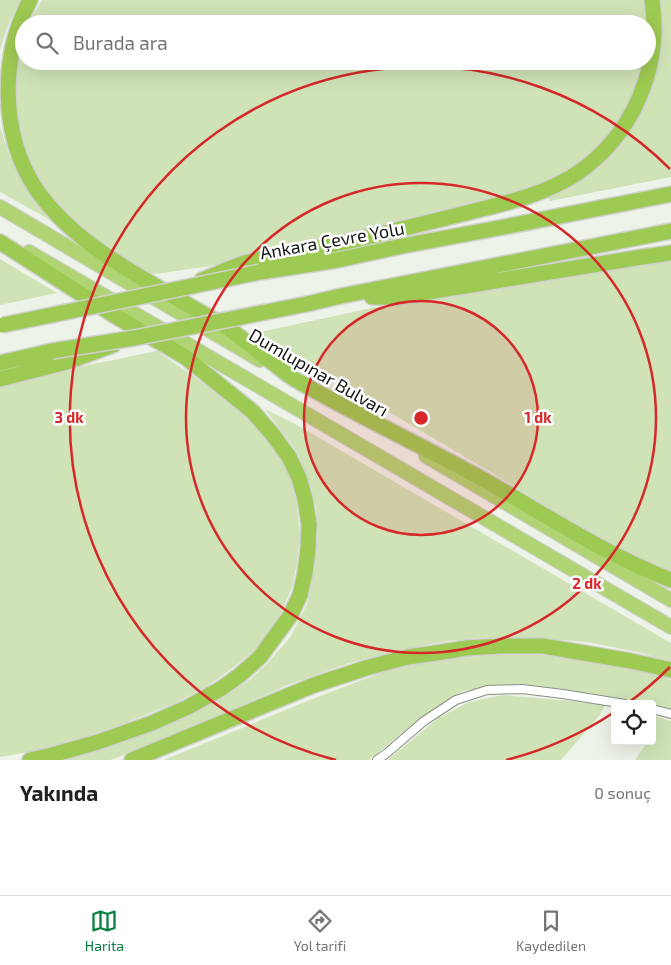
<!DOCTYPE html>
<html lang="tr">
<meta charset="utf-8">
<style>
:root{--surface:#fff;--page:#f6f6f6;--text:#202124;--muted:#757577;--line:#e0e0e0;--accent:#0b8043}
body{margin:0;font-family:"Exo 2",sans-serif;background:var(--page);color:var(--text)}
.controls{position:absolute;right:15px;bottom:15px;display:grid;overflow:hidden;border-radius:5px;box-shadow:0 5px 20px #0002}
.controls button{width:45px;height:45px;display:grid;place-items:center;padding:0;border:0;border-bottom:1px solid var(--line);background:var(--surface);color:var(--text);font:25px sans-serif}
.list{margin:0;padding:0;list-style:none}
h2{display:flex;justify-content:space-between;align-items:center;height:65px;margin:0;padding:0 20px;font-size:21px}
h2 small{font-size:16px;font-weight:400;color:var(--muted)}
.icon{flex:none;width:28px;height:28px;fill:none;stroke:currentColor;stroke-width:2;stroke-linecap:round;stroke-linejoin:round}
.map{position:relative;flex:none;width:671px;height:760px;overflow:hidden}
.search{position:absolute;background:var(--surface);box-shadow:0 5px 20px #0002;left:15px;right:15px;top:15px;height:55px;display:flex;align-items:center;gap:12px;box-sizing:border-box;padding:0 18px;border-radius:28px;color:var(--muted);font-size:19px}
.sheet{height:135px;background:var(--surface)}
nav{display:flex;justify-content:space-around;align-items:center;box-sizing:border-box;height:70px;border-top:1px solid var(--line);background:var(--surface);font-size:14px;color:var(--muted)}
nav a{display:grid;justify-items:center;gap:2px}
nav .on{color:var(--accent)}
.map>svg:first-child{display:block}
.green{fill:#d0e3b7}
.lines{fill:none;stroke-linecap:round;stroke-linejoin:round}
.minor-casing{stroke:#8c8f87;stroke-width:10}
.trunk-casing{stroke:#d0d1d0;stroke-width:16}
.motorway-casing{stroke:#d0d1d0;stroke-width:18}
.minor{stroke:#fff;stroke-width:8}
.trunk{stroke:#b0d474;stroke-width:14}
.motorway{stroke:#9dca52;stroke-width:15}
.motorway-bridge-casing{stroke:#d0d1d0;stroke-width:18;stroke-linecap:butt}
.motorway-bridge{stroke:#9dca52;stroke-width:15}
.ring{fill:none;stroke:#d62828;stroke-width:2.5}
.labels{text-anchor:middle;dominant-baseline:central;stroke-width:5;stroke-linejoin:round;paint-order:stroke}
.street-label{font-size:18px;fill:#151714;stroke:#fff}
.centre{fill:#d62828;stroke:#fff;stroke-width:2.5}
.ring-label{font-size:15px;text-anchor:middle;font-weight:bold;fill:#d62828;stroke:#fff;stroke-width:5;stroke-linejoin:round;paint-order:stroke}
</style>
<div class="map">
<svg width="671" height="760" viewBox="0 0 671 760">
<rect width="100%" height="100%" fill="#eef3e9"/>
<path class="green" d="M0,0H22C11,16 5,32 0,50Z
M42,0H643L646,24H28Z
M660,0H671V177L550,201L548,197L578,180L636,120L650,95L657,72L661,48L662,27Z
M24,33V61H643L642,67L635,87L617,123L603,142L586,160L569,172L526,191L435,215L237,262L149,275L73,224L42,187L22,147L12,97L20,42Z
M0,127L9,154L25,183L57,224L0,192Z
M0,259L57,293L0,305Z
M671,259V572L659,568L591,534L507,482L256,333L385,305L544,278Z
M157,351L196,378L257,423L277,451L291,480L297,505L300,535L297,563L292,587L282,611L271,631L252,652L230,670L204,688L175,703L115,727L46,749L0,757V385L59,371Z
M265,409L297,425L671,643V663L642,653L587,642L535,638H480L447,641L416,647L349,663L285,686L227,712L157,743L110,760H62L96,751L157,729L191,715L224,697L247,682L267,664L291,636L308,602L315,566L318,532L316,507L311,487L297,452Z
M508,654L569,656L643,671L671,680V710L644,702L509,685L463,691L422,717L369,760H164L305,702L393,668L459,658Z
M503,695L606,704L599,716L561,760H388L438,718L469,702Z
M652,715L671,721V760H635L648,741H652Z"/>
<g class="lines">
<g class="minor-casing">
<path id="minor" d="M652,709L671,714
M377,760L387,753L424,721L456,700L487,690L522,689L563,694L625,704"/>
</g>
<g class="trunk-casing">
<path id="trunk" d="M0,207L260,360
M29,252L671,627
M426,456L671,600"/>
</g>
<g class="motorway-casing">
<path id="motorway" d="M30,0C0,57 0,134 36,189C75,245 138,275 195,309C206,315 217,321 228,328C245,340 260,354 277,366C283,371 289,376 296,380C358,416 423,446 486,481C546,515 606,555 671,580
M0,242L112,314L185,357L253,412L273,435L289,457L299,478L305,499L309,524L308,549L305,573L300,595L290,616L260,657L240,675L222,688L188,707L152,723L98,742L52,755L30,760
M260,272L338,260L402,246L504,227L671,194
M202,280C217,274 232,267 248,262C271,256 295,253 318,248C366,238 414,226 462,214C500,204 543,196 576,174C633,136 662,67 652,0
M372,297H398L636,258L671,253
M307,304L341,296L671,231
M0,363L52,351
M0,379L67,362L113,345
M132,760L314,685L369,667L408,657L436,653L467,648L501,646H543L631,661L671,670"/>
</g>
<use href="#minor" class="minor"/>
<use href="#trunk" class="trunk"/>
<use href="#motorway" class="motorway"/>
<g class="motorway-bridge-casing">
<path id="motorway-bridge" d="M3,325L260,272
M52,351L134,338L307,304"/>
</g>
<use href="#motorway-bridge" class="motorway-bridge"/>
</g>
<circle cx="421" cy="418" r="117" fill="#d62828" fill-opacity=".12"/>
<g class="ring">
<circle cx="421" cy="418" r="117"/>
<circle cx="421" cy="418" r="235"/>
<path d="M670 667A352 352 0 0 1 628 703M613 713A352 352 0 0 1 506 760M336 760A352 352 0 1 1 670 169"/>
</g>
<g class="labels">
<g class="street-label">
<text transform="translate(332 240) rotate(-10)">Ankara Çevre Yolu</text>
<text transform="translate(319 372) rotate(30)">Dumlupınar Bulvarı</text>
</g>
</g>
<circle cx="421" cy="418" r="8" class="centre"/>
<g class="ring-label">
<text x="538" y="423">1 dk</text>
<text x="69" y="423">3 dk</text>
<text x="587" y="589">2 dk</text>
</g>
</svg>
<div class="controls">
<button><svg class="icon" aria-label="locate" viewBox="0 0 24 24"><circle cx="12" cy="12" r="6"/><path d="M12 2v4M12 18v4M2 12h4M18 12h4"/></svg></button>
</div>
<div class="search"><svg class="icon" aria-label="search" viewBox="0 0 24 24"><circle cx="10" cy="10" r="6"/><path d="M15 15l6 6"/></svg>Burada ara</div>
</div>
<section class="sheet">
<h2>Yakında<small>0 sonuç</small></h2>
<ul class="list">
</ul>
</section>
<nav>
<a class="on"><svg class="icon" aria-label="map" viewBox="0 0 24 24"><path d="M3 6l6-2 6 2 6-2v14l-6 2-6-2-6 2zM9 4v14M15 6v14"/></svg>Harita</a>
<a><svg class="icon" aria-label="directions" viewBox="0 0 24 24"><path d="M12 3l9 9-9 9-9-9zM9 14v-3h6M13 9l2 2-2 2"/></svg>Yol tarifi</a>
<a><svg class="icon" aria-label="saved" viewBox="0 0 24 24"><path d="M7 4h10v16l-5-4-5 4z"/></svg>Kaydedilen</a>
</nav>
